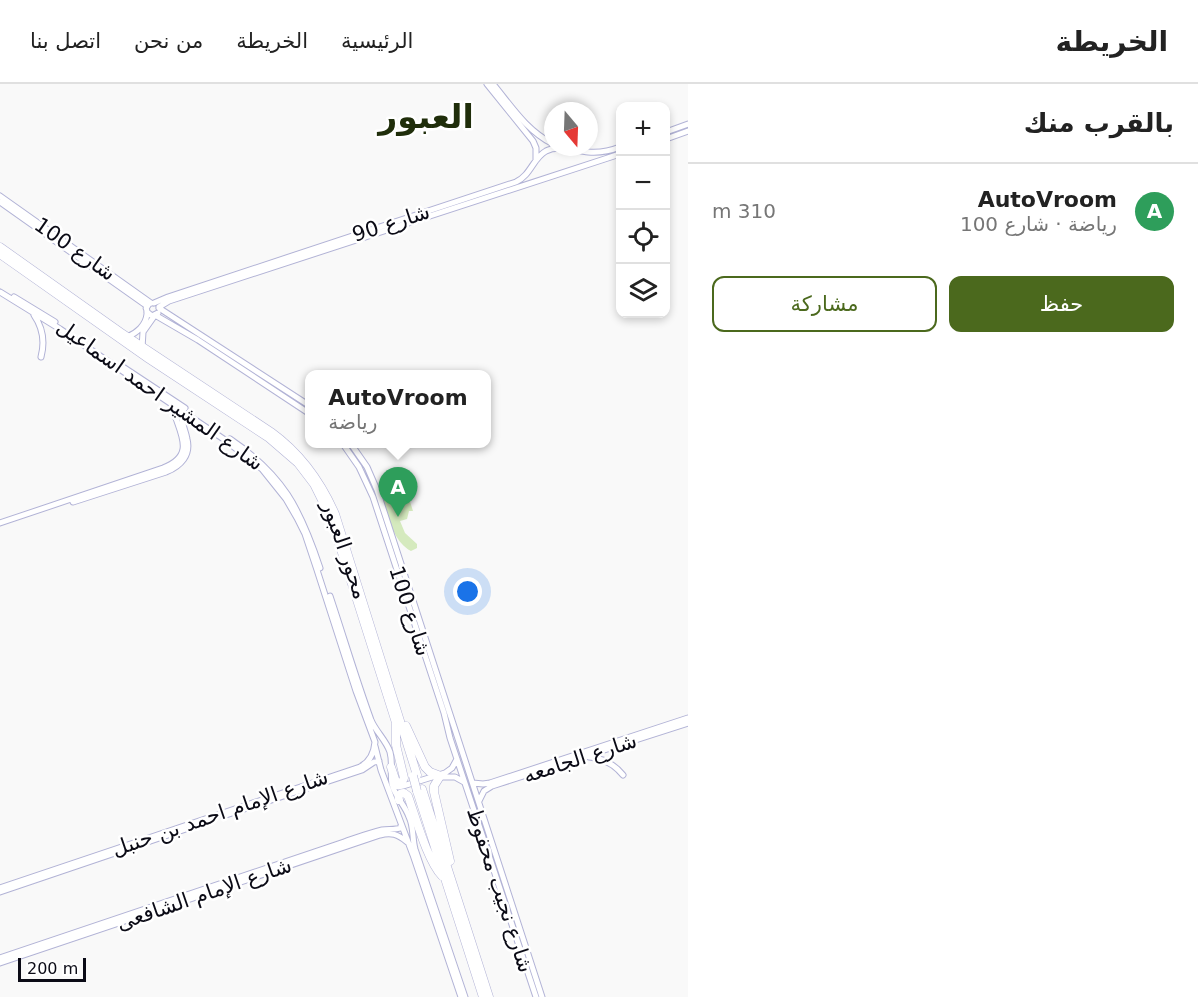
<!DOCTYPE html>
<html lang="ar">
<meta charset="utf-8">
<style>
:root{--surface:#fff;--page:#f6f6f6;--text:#222;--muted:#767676;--line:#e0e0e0;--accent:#4b691d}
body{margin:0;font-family:"DejaVu Sans",Vazirmatn,sans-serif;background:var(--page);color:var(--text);direction:rtl}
.controls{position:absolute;right:18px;top:18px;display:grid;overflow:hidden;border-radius:12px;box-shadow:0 3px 9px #0003}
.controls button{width:54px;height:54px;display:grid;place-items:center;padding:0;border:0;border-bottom:2px solid var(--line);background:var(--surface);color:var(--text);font:30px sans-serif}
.compass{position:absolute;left:544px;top:18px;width:54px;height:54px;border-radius:50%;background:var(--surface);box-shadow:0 3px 9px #0003;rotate:161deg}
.scale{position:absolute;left:18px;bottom:15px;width:68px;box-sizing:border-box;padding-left:6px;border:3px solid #0b0b16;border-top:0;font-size:16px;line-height:21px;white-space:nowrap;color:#0b0b16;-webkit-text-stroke:4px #fff;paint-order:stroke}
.you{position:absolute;left:468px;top:508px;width:21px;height:21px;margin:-15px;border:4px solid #fff;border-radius:50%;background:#1a73e8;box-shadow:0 0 0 9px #1a73e833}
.badge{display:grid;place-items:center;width:39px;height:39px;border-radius:50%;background:var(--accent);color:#fff;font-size:20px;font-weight:700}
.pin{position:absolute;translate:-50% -50px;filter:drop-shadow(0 2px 3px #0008)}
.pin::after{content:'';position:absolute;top:32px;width:21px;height:18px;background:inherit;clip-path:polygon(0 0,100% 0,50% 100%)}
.popup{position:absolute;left:305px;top:286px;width:186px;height:78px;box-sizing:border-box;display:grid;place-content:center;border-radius:12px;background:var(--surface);filter:drop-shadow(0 2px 4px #0005);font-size:20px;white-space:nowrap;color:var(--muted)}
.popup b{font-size:22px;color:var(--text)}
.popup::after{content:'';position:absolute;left:50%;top:100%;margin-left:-12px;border:12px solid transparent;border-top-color:var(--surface)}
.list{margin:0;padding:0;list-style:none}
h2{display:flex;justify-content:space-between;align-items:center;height:78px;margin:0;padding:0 24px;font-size:26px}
h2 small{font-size:20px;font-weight:400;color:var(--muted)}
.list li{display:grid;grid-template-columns:39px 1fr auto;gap:18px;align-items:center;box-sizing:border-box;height:96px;padding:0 24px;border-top:2px solid var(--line)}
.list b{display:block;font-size:22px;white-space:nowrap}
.list p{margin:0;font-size:20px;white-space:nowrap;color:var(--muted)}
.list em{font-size:20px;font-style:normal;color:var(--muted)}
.actions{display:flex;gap:12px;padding:18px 24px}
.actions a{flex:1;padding:14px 0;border:2px solid var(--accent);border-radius:12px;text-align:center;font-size:21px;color:var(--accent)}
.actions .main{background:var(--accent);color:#fff}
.icon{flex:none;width:33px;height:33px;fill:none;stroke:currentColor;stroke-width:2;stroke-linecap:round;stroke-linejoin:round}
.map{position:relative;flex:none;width:688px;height:913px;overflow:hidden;direction:ltr}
header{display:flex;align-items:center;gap:36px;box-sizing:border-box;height:84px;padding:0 30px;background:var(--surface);border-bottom:2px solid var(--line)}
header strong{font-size:28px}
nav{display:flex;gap:33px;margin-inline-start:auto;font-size:21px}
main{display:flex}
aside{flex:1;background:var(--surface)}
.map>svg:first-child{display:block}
.green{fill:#d5eabe}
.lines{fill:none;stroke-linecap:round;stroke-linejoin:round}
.secondary-casing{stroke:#b2b3d6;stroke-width:7}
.highway-casing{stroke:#b2b3d6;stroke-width:9}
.secondary{stroke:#fff;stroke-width:5}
.highway{stroke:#fff;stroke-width:8}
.highway-bridge-casing{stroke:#b2b3d6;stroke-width:9;stroke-linecap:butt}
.highway-bridge{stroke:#fff;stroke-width:8}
.labels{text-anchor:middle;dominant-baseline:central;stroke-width:5;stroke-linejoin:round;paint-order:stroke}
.street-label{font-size:21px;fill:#0b0b16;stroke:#fff}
.town-label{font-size:33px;font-weight:bold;fill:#202e0b;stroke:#fff}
</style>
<header>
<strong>الخريطة</strong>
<nav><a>الرئيسية</a><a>الخريطة</a><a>من نحن</a><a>اتصل بنا</a></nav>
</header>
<main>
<aside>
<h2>بالقرب منك<small></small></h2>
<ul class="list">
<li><span class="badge" style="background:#2e9e5b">A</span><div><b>AutoVroom</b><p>رياضة · شارع 100</p></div><em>310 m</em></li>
</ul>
<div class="actions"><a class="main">حفظ</a><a>مشاركة</a></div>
</aside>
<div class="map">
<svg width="688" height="913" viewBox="0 0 688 913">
<rect width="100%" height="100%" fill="#f9f9f9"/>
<path class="green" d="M404,399L413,427H409L407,435L400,437L405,449L417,460V464L411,467C392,457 388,430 381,411L383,406Z"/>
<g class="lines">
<g class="secondary-casing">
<path id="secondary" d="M487,0L533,57L536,64V76
M493,0C512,23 526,46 553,60
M666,48L688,40
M666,55L688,47
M0,112L151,219
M0,118L147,222
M0,208L60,245L225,356L262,385L286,415L297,434L305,450L317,486L356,607L375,658C374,670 370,678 360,683L0,804
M14,213L55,238
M154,219L168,213L516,98C531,91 533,74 546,67C558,61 575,67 588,68C599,69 610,67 620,63
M159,223L169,217L620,70
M159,224L310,322
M147,228L152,232L158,229
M34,231C43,244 45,258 41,273
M155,231L198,256L310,330
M127,253C137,249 146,241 147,230C147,220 144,228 149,220
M142,264L143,248L155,231
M123,283L185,324
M230,355C283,391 300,424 320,484
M343,360L359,383L373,413L444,629L450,654L536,913
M351,360L367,383L377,406L542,913
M73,418L166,388C181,382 191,371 187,355C185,344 180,338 183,327
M0,439L163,384C200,370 176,345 172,320
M330,512C344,554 356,595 371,636C376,648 386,656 390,668C393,679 390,689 392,700C395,713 405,721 409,733C414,743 412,754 415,765L465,913
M375,662L381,686L413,771L461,913
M589,673C603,674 614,680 623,691
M442,693H455L464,698
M473,699L483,700L490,699L688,634
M395,701L398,703L403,702L445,689L452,684L457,675
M479,717L484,707L492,702L688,639
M223,732L362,686L374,678L379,677
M0,808L186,745
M0,874L344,758C356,754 369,749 382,746C388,745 395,746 401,744V741
M0,879L380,751C391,748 398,750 407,758"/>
</g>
<g class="highway-casing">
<path id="highway" d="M0,163L120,248L271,348C300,369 320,396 335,430L417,691
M0,170L149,275L269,354L298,379L314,400L331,434L398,645
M406,642L425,683L430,688L438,691
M391,683L396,698L400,699L402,698L404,694L396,661V640
M439,694L434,702V708L450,777
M422,705L489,913
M417,707L483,913
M399,716C398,712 399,709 404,709L408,712C416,734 427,776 442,792"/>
</g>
<use href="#secondary" class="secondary"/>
<use href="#highway" class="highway"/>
<g class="highway-bridge-casing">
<path id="highway-bridge" d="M413,692L417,707"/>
</g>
<use href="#highway-bridge" class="highway-bridge"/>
</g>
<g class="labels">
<g class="street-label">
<text transform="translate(391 139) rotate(-18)">شارع 90</text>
<text transform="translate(75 165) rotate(35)">شارع 100</text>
<text transform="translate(160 311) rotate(35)">شارع المشير احمد اسماعيل</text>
<text transform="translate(345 466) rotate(71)">محور العبور</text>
<text transform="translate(410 527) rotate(72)">شارع 100</text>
<text transform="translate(580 674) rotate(-18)">شارع الجامعه</text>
<text transform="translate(220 729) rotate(-19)">شارع الإمام احمد بن حنبل</text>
<text transform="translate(500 806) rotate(72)">شارع نجيب محفوظ</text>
<text transform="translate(204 810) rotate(-19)">شارع الإمام الشافعى</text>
</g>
<g class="town-label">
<text x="426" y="32">العبور</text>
</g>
</g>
</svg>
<div class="controls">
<button>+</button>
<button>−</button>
<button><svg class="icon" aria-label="locate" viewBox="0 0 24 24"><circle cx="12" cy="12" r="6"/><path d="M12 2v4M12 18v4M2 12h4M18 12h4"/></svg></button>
<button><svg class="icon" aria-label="layers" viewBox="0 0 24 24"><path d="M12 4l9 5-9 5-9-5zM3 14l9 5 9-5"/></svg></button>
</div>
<svg class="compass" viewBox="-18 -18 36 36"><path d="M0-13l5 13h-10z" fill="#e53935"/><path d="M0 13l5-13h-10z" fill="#767676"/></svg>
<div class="scale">200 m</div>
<div class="you"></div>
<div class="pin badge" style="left:398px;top:433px;background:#2e9e5b">A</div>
<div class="popup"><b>AutoVroom</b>رياضة</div>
</div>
</main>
